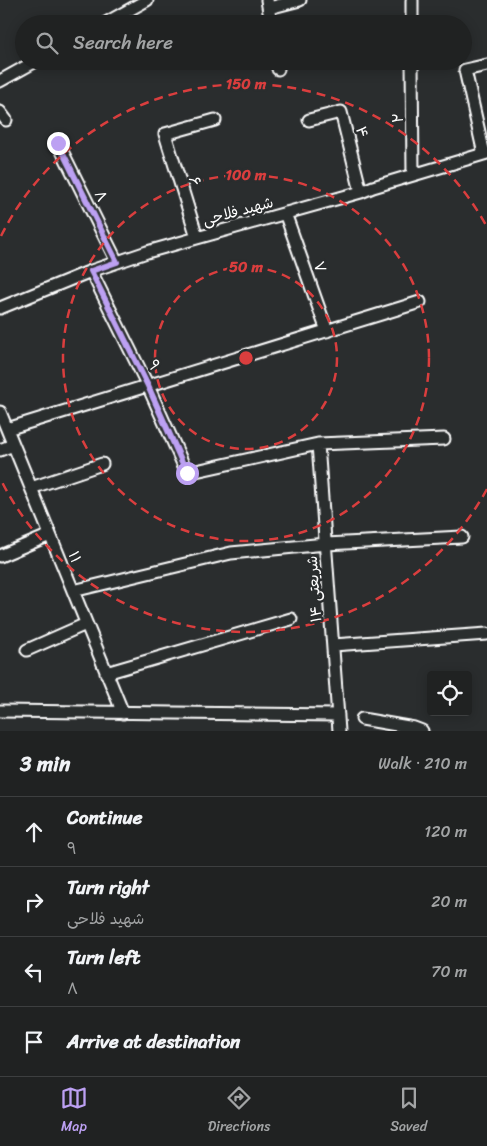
<!DOCTYPE html>
<meta charset="utf-8">
<style>
:root{--surface:#202222;--page:#2d2f2f;--text:#f1f3f6;--muted:#a2a4a5;--line:#3d3f40;--accent:#bca0f2}
body{margin:0;font-family:Sriracha,"Playpen Sans Arabic",sans-serif;background:var(--page);color:var(--text)}
.controls{position:absolute;right:15px;bottom:15px;display:grid;overflow:hidden;border-radius:5px;box-shadow:0 2px 12px #0003}
.controls button{width:45px;height:45px;display:grid;place-items:center;padding:0;border:0;border-bottom:1px solid var(--line);background:var(--surface);color:var(--text);font:25px sans-serif}
.stop{position:absolute;width:15px;height:15px;margin:-11px;border:4px solid #bca0f2;border-radius:50%;background:#fff}
.stop.end{background:#bca0f2;border-color:#fff;box-shadow:0 1px 5px #0008}
.list{margin:0;padding:0;list-style:none}
h2{display:flex;justify-content:space-between;align-items:center;height:65px;margin:0;padding:0 20px;font-size:21px}
h2 small{font-size:16px;font-weight:400;color:var(--muted)}
.list li{display:grid;grid-template-columns:32px 1fr auto;gap:15px;align-items:center;box-sizing:border-box;height:70px;padding:0 20px;border-top:1px solid var(--line)}
.list b{display:block;font-size:19px;white-space:nowrap}
.list p{margin:0;font-size:16px;white-space:nowrap;color:var(--muted)}
.list em{font-size:16px;font-style:normal;color:var(--muted)}
.icon{flex:none;width:28px;height:28px;fill:none;stroke:currentColor;stroke-width:2;stroke-linecap:round;stroke-linejoin:round}
.map{position:relative;flex:none;width:487px;height:731px;overflow:hidden}
.search{position:absolute;background:var(--surface);box-shadow:0 2px 12px #0003;left:15px;right:15px;top:15px;height:55px;display:flex;align-items:center;gap:12px;box-sizing:border-box;padding:0 18px;border-radius:28px;color:var(--muted);font-size:19px}
.sheet{height:345px;background:var(--surface)}
nav{display:flex;justify-content:space-around;align-items:center;box-sizing:border-box;height:70px;border-top:1px solid var(--line);background:var(--surface);font-size:14px;color:var(--muted)}
nav a{display:grid;justify-items:center;gap:2px}
nav .on{color:var(--accent)}
.map>svg:first-child{display:block}
.lines{fill:none;stroke-linecap:round;stroke-linejoin:round}
.minor-casing{stroke:#fff;stroke-width:15}
.minor{stroke:#2a2d2e;stroke-width:11}
.route{stroke:#bca0f2;stroke-width:6}
.ring{fill:none;stroke:#da3e3e;stroke-width:2.5;stroke-dasharray:9 6}
.labels{text-anchor:middle;dominant-baseline:central;stroke-width:5;stroke-linejoin:round;paint-order:stroke}
.street-label{font-size:15px;fill:#fff;stroke:#2a2d2e}
.centre{fill:#da3e3e;stroke:#2a2d2e;stroke-width:2.5}
.ring-label{font-size:15px;text-anchor:middle;font-weight:bold;fill:#da3e3e;stroke:#2a2d2e;stroke-width:5;stroke-linejoin:round;paint-order:stroke}
</style>
<div class="map">
<svg width="487" height="731" viewBox="0 0 487 731">
<rect width="100%" height="100%" fill="#2a2d2e"/>
<filter id="ink" filterUnits="userSpaceOnUse"><feTurbulence type="fractalNoise" baseFrequency=".02" numOctaves="2"/><feDisplacementMap in="SourceGraphic" scale="10" xChannelSelector="R" yChannelSelector="G"/><feConvolveMatrix kernelMatrix="1 2 1 2 8 2 1 2 1" color-interpolation-filters="sRGB"/></filter>
<g filter="url(#ink)">
<g class="lines">
<g class="minor-casing">
<path id="minor" d="M267,0L271,24
M412,0V24
M269,8L300,0
M104,24L147,0
M277,61L278,69
M412,61L413,175
M0,81L36,61
M0,112L6,120
M309,120L341,112L361,192
M58,143L117,262
M484,154L465,70L487,65
M285,213L327,331
M197,237L165,134L215,120
M91,271L148,386L187,473L318,444L444,439
M0,308L91,271L147,252L361,192L373,187L487,153
M0,412L123,713
M7,429L420,302
M318,444L339,731
M0,450L13,445
M31,488L102,464
M0,556L50,535
M73,591L231,553L326,544L462,537
M333,645L487,634
M27,650L86,624
M106,673L291,619
M0,711L338,715
M362,719L414,728L422,731"/>
</g>
<use href="#minor" class="minor"/>
</g>
</g>
<g class="lines" filter="url(#ink)">
<path class="route" d="M58,143L117,262L91,271L148,386L187,473"/>
</g>
<g class="ring">
<circle cx="246" cy="358" r="91"/>
<circle cx="246" cy="358" r="183"/>
<path d="M487 489A274 274 0 0 1 1 480M1 236A274 274 0 0 1 487 227"/>
</g>
<g class="labels">
<g class="street-label">
<text transform="translate(398 118) rotate(-90)">۲</text>
<text transform="translate(362 132) rotate(76)">۴</text>
<text transform="translate(195 181) rotate(72)">۶</text>
<text transform="translate(101 196) rotate(64)">۸</text>
<text transform="translate(238 211) rotate(-15)">شهید فلاحی</text>
<text transform="translate(320 267) rotate(71)">۷</text>
<text transform="translate(154 365) rotate(63)">۹</text>
<text transform="translate(75 557) rotate(68)">۱۱</text>
<text transform="translate(314 589) rotate(-94)">شریعتی ۱۴</text>
</g>
</g>
<circle cx="246" cy="358" r="8" class="centre"/>
<g class="ring-label">
<text x="246" y="89">150 m</text>
<text x="246" y="180">100 m</text>
<text x="246" y="272">50 m</text>
</g>
</svg>
<div class="controls">
<button><svg class="icon" aria-label="locate" viewBox="0 0 24 24"><circle cx="12" cy="12" r="6"/><path d="M12 2v4M12 18v4M2 12h4M18 12h4"/></svg></button>
</div>
<div class="stop" style="left:187px;top:473px"></div>
<div class="stop end" style="left:58px;top:143px"></div>
<div class="search"><svg class="icon" aria-label="search" viewBox="0 0 24 24"><circle cx="10" cy="10" r="6"/><path d="M15 15l6 6"/></svg>Search here</div>
</div>
<section class="sheet">
<h2>3 min<small>Walk · 210 m</small></h2>
<ul class="list">
<li><svg class="icon" aria-label="ahead" viewBox="0 0 24 24"><path d="M12 20V5M6 11l6-6 6 6"/></svg><div><b>Continue</b><p>۹</p></div><em>120 m</em></li>
<li><svg class="icon" aria-label="right" viewBox="0 0 24 24"><path d="M7 20v-9h11M14 6l5 5-5 5"/></svg><div><b>Turn right</b><p>شهید فلاحی</p></div><em>20 m</em></li>
<li><svg class="icon" aria-label="left" viewBox="0 0 24 24"><path d="M17 20v-9H6M10 6l-5 5 5 5"/></svg><div><b>Turn left</b><p>۸</p></div><em>70 m</em></li>
<li><svg class="icon" aria-label="arrive" viewBox="0 0 24 24"><path d="M6 21V4h12l-3 4 3 4H6"/></svg><div><b>Arrive at destination</b></div></li>
</ul>
</section>
<nav>
<a class="on"><svg class="icon" aria-label="map" viewBox="0 0 24 24"><path d="M3 6l6-2 6 2 6-2v14l-6 2-6-2-6 2zM9 4v14M15 6v14"/></svg>Map</a>
<a><svg class="icon" aria-label="directions" viewBox="0 0 24 24"><path d="M12 3l9 9-9 9-9-9zM9 14v-3h6M13 9l2 2-2 2"/></svg>Directions</a>
<a><svg class="icon" aria-label="saved" viewBox="0 0 24 24"><path d="M7 4h10v16l-5-4-5 4z"/></svg>Saved</a>
</nav>
